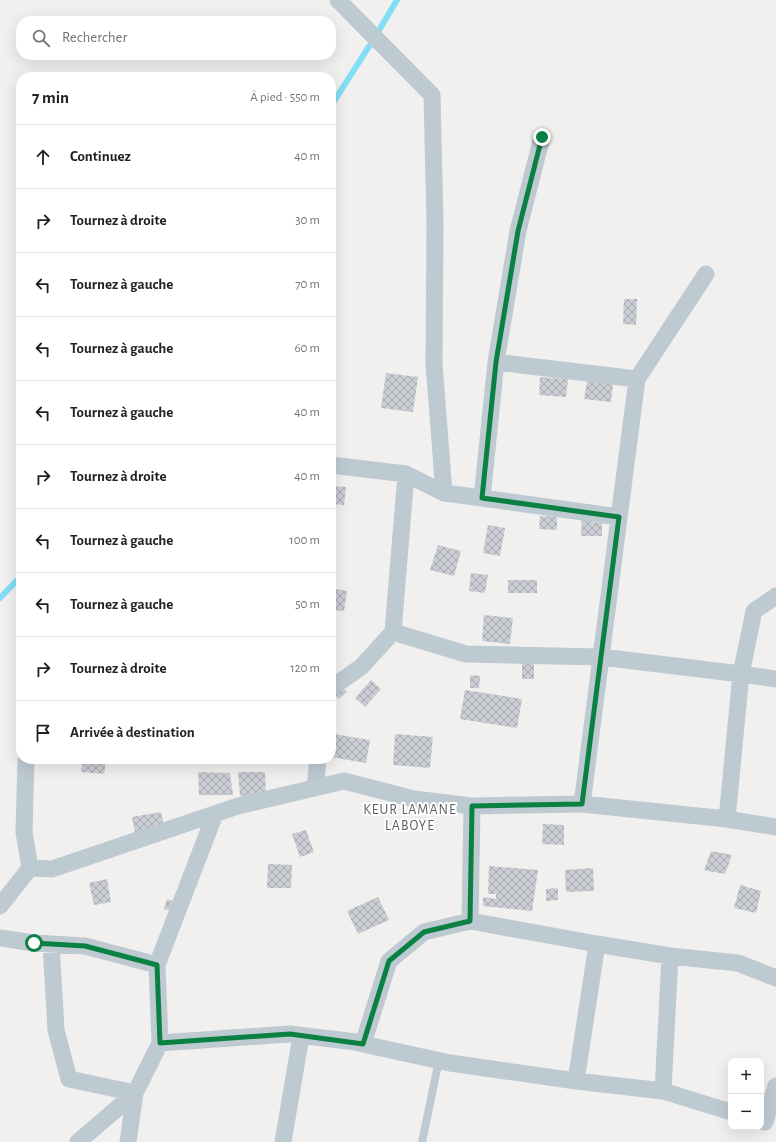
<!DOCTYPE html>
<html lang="fr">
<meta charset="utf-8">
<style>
:root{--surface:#fff;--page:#f2f2f2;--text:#222;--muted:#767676;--line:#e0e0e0}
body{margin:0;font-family:"Alegreya Sans",sans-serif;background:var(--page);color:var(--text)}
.controls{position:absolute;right:12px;bottom:12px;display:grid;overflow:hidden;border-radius:8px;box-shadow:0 4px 16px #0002}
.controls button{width:36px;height:36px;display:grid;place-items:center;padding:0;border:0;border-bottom:1px solid var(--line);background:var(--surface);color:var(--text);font:20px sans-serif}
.stop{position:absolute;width:12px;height:12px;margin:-9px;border:3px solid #0b8043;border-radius:50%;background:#fff}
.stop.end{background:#0b8043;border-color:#fff;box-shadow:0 1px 4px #0008}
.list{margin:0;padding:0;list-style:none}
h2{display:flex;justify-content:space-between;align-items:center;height:52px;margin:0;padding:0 16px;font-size:17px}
h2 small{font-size:13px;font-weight:400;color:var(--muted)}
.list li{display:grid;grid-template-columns:26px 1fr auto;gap:12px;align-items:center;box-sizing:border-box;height:64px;padding:0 16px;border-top:1px solid var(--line)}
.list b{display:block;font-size:15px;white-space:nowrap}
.list em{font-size:13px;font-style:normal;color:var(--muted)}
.icon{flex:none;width:22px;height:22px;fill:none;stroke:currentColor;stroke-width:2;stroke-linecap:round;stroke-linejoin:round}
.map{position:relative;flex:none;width:776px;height:1142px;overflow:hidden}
.search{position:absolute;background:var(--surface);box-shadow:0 4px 16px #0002;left:16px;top:16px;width:320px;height:44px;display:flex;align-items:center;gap:10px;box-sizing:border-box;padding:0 14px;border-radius:16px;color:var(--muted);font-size:15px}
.panel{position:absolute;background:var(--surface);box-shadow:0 4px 16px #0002;left:16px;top:72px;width:320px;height:692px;border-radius:16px}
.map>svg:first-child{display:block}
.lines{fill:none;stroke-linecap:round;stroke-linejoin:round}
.stream{stroke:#82def5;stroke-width:6}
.building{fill:url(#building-cross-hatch)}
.lane{stroke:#becad2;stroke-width:8}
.street{stroke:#becad2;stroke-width:17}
.route{stroke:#0b8043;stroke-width:5}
.labels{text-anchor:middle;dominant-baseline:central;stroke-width:4;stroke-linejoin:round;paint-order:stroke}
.quarter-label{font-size:14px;letter-spacing:1px;fill:#5b5f65;stroke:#fff}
</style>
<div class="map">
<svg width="776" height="1142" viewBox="0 0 776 1142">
<defs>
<pattern id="building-cross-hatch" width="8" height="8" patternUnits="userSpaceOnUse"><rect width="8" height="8" fill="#caced4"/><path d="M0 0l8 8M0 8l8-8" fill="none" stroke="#a6aaaf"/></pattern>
</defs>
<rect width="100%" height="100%" fill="#f2efef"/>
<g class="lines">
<path class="stream" d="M331,106L375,37L397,0
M0,598L21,576"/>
</g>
<path class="building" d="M624,299H637L636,325L623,324Z
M386,373L418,377L413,412L381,408Z
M540,377L568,379L566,397L539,395Z
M587,381L613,384L611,402L584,399Z
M331,486L346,487L344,505L331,504Z
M582,515H593V523H602V536H581Z
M540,516L557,517V530L539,529Z
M488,525L505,528L500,556L483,553Z
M438,545L461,551L454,576L430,570Z
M471,573L488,575L485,593L469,591Z
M508,580H537V593H508Z
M331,588L347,591L344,611L331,610Z
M484,615L513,618L510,644L482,641Z
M522,663H534V679H522Z
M470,675L480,676L479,688H470Z
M371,680L381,689L365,707L355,698Z
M343,688L347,692L339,699L335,695Z
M465,690L522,699L517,728L460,719Z
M334,734L370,740L366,763L331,757Z
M395,734L433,737L430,768L393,765Z
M83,759L106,761L104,774L81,772Z
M198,772L230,773L233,795H199Z
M238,772H265L266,794L240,796Z
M161,812L164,828L135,834L132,817Z
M543,824L564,825V845L542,844Z
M306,830L314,852L300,857L292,834Z
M711,851L732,855L725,874L704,870Z
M268,864L292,865L291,888H267Z
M489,866L538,870L532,911L483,906V897L496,899V894H488Z
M593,868L594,891L566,892L565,870Z
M107,879L111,902L94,905L89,883Z
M740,885L761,891L756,913L734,908Z
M558,888V900L546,901V889Z
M378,897L389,920L358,934L347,911Z
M167,899L176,902L174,912L164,909Z"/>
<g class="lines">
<path class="lane" d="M422,1142L439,1060"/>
<path class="street" d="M338,0L432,95L435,223L434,364L444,493
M496,362L518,231L542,137
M637,379L706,274
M331,465L406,474
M776,596L754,611L741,674L776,679
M393,632L406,474L444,493L482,498
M331,688L361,667L393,632L466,654L601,657L741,674L727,819
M26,759L24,832L30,868
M315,788L318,759
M582,804L727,819L776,827
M472,806L582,804L637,379L496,362L482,498L619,517
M0,906L30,868L52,869L238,806L344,781L414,799L472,806L470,921
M0,938L34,943L85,946L157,965L215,814
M51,944L56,1030L69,1079L135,1093L160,1043L157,965
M670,956L738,963L776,978
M160,1043L290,1034L356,1042L363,1044L450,1063L576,1081L597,944L470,921L424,932L389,961L363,1044
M576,1081L663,1091L670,956L597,944
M663,1091L731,1112
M761,1121L765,1122L776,1086
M78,1142L135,1093L128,1142
M283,1142L301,1036"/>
</g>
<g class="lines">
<path class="route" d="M34,943L85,946L157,965L160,1043L290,1034L363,1044L389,961L424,932L470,921L472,806L582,804L619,517L482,498L496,362L518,231L542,137"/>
</g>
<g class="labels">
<g class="quarter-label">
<text x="410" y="810">KEUR LAMANE<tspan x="410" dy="16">LABOYE</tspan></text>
</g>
</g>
</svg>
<div class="controls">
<button>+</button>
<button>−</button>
</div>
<div class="stop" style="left:34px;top:943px"></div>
<div class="stop end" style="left:542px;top:137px"></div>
<div class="search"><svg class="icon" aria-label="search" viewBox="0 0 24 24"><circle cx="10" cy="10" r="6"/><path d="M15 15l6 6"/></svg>Rechercher</div>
<section class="panel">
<h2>7 min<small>À pied · 550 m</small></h2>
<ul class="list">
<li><svg class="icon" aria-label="ahead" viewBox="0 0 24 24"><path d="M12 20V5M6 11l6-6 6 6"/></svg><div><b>Continuez</b></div><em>40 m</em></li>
<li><svg class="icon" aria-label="right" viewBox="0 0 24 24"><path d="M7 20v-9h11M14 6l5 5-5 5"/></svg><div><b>Tournez à droite</b></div><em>30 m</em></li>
<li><svg class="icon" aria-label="left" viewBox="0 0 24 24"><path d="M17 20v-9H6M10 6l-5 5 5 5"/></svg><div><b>Tournez à gauche</b></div><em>70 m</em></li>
<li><svg class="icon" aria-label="left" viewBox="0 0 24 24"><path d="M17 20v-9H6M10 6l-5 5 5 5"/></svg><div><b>Tournez à gauche</b></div><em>60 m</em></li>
<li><svg class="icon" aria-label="left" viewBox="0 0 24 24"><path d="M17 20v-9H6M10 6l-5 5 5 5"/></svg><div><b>Tournez à gauche</b></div><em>40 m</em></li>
<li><svg class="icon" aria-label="right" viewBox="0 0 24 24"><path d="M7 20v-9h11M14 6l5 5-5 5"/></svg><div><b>Tournez à droite</b></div><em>40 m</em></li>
<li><svg class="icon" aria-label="left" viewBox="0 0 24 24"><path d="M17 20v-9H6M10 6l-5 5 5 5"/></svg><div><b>Tournez à gauche</b></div><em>100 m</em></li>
<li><svg class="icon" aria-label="left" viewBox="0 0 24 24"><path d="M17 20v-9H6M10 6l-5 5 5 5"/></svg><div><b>Tournez à gauche</b></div><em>50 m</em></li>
<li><svg class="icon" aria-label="right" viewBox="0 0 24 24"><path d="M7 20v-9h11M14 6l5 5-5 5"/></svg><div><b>Tournez à droite</b></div><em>120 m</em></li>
<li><svg class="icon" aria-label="arrive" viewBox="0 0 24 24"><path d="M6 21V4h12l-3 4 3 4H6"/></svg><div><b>Arrivée à destination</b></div></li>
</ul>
</section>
</div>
